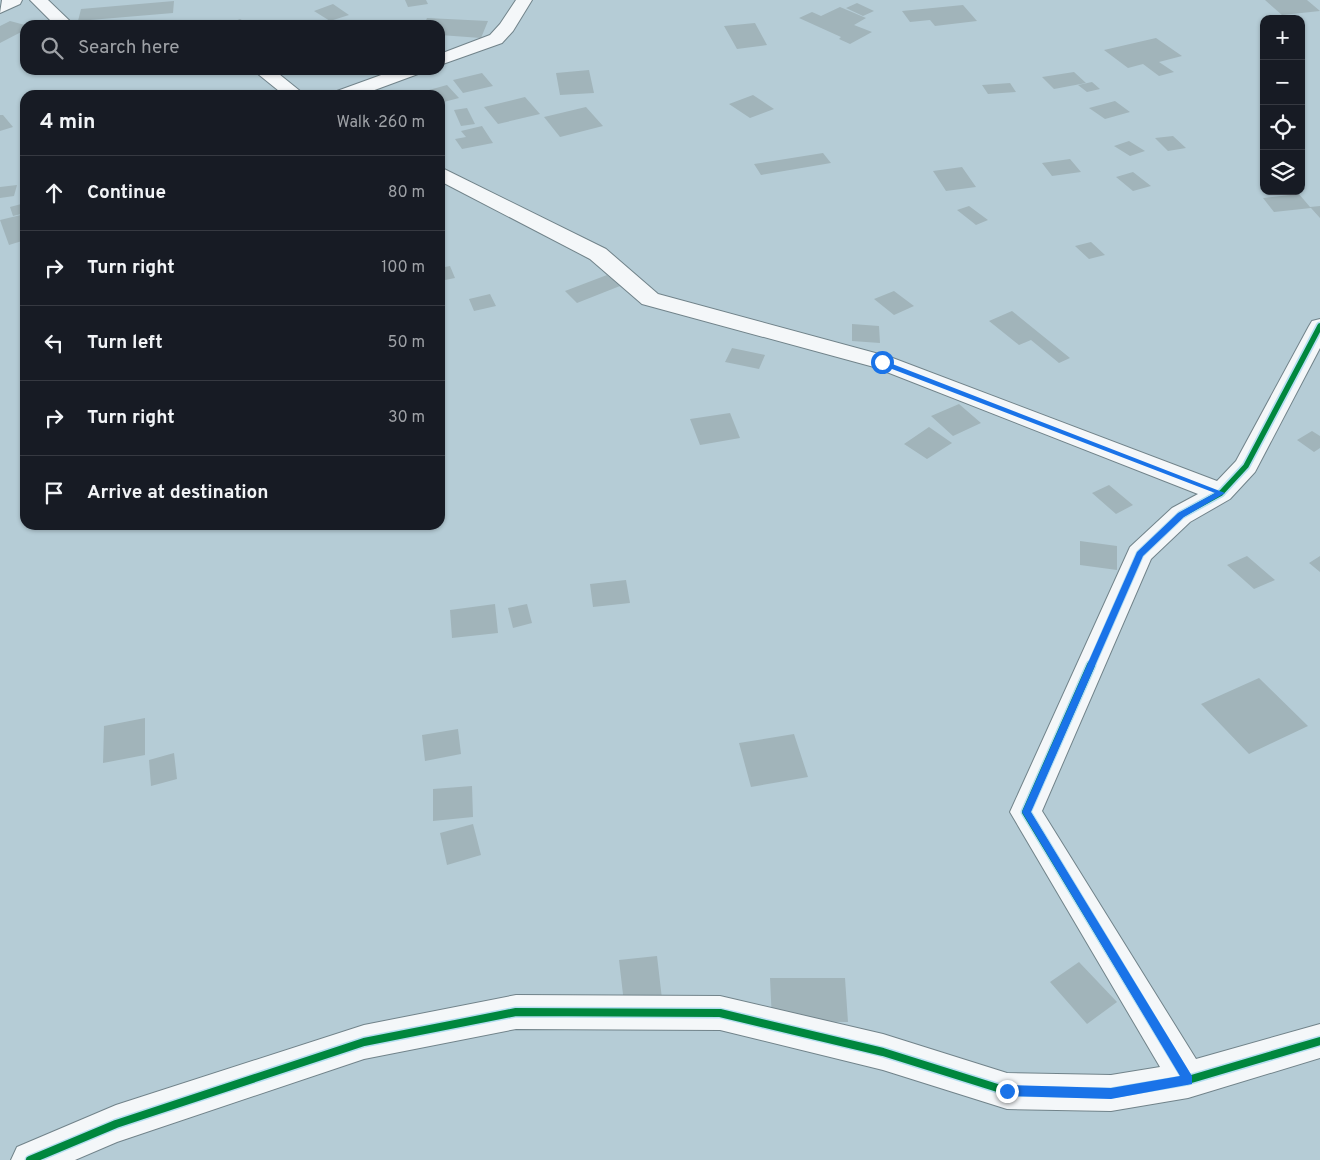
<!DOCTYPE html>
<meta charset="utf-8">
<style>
:root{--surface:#171b24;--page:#20242c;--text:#f1f3f6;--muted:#9ea1a6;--line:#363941}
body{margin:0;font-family:Overpass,sans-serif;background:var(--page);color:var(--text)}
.controls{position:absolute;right:15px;top:15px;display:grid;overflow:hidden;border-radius:10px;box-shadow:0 1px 4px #0004}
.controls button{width:45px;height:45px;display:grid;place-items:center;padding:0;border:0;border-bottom:1px solid var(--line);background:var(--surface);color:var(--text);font:25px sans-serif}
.stop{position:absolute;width:15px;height:15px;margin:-11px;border:4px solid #1a73e8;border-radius:50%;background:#fff}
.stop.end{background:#1a73e8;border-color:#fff;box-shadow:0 1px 5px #0008}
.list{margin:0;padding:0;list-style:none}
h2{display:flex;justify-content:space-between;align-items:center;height:65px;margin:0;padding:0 20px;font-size:21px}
h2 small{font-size:16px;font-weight:400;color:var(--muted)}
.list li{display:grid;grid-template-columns:32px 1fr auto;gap:15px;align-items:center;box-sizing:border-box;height:75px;padding:0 20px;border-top:1px solid var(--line)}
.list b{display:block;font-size:19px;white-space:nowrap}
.list em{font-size:16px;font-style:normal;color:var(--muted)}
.icon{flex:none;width:28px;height:28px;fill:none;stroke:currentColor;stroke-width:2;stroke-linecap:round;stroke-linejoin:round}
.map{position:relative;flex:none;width:1320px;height:1160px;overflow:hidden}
.search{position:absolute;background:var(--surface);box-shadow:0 1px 4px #0004;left:20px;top:20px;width:425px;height:55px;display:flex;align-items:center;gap:12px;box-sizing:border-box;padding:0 18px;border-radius:15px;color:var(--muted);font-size:19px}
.panel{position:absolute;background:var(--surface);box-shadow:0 1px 4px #0004;left:20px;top:90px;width:425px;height:440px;border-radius:15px}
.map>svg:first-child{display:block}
.building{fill:#a1b4ba}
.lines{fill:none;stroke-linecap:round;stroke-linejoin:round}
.minor-casing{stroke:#71838a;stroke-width:2}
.minor{fill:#f4f7f9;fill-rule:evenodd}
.cycleway-far1-casing{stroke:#b4def1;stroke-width:9}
.cycleway-casing{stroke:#b4def1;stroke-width:11}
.cycleway-far1{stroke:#00873e;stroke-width:5.5}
.cycleway{stroke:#00873e;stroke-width:8}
.route{fill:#1a73e8}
</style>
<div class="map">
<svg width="1320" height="1160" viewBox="0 0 1320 1160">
<rect width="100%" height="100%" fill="#b5ccd6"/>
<path class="building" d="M405,0H426L428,4L408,7Z
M1265,0H1307L1320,11L1282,15Z
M174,1L173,13L78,21L81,9Z
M857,3L874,11L863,16L846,8Z
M333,4L349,15L330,21L314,11Z
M963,5L977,21L935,26L930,20L910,22L902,11Z
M840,7L866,18L854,25L872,32L850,44L839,39L841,37L799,18L812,12L821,16Z
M427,18L488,21L481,38L440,35V25H424Z
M240,19L251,25H225Z
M10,21L25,25V30L0,43V26Z
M755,23L767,45L737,49L724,26Z
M1156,38L1182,56L1159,62L1174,72L1159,76L1143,64L1128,68L1104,50Z
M589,70L594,93L560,95L556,73Z
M1074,72L1086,83L1054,89L1042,77Z
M482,73L493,86L463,93L453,80Z
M1092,82L1100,89L1087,92L1078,85Z
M1010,83L1016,92L988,94L982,85Z
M447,85L459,98L440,103V95H411Z
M753,95L774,109L750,118L729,104Z
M525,97L540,114L498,124L484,107Z
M1115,101L1130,112L1105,119L1089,108Z
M586,107L603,126L560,137L544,117Z
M467,108L475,124L461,126L454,110Z
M0,115H3L13,127L0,131Z
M482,126L493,143L462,149L455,139L466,137L461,131Z
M1173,136L1186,148L1168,151L1155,138Z
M1129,141L1145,151L1130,156L1114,146Z
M823,153L831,163L761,175L754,164Z
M1070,159L1081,172L1052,176L1042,163Z
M962,167L976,187L946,191L933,171Z
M1133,172L1151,186L1133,191L1116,177Z
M17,185L14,196L0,198V187Z
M1299,194L1310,207L1320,206V218L1311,208L1274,212L1263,198Z
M25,203V213L13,216L10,207Z
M969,206L988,220L976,225L957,210Z
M25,214V240L9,245L0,220Z
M1091,242L1105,255L1089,259L1075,246Z
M450,266L455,278L440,281V268Z
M607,275L620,286L577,303L565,291Z
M894,291L914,306L894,315L874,299Z
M490,294L496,306L474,311L469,299Z
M1012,311L1070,358L1059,363L1031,340L1019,345L989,321Z
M852,324L879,326L880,343L852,341Z
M732,348L765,355L759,369L725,362Z
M959,404L981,423L953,436L931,416Z
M730,413L740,438L700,445L690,419Z
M929,427L952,443L927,459L904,444Z
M1312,431L1320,436V448L1314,452L1297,440Z
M1109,485L1133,505L1116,514L1092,493Z
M1080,541L1117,546V570L1080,565Z
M1247,556L1275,580L1254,589L1227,565Z
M1320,556V572L1309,563Z
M626,580L630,603L593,607L590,584Z
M495,604L498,633L452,638L450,610Z
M527,604L532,623L513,628L508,608Z
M1259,678L1308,726L1249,754L1201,704Z
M145,718V755L103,763L104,726Z
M458,729L461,754L425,761L422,735Z
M794,734L808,777L751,787L739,743Z
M174,753L177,779L151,786L149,760Z
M472,786L473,817L433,821V789Z
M473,824L481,855L447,865L440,833Z
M657,956L662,999L624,1003L619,960Z
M1079,962L1117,1002L1087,1024L1050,982Z
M770,978H845L848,1022L772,1021Z"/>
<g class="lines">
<g class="minor-casing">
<path id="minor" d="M2,0H22L20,4L0,13Z
M30,0H48L74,25H55Z
M516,0H532L513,31L502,43L440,65V54L490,35L500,24Z
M253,70H274L305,95H284Z
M395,70H421L418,74L361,95H335L337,91Z
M440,167L606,249L658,294L890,357L1217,481L1236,461L1309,326L1312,321L1320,319V348L1255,472L1230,499L1190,522L1151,559L1042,811L1196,1059L1320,1024V1058L1188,1098L1111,1111L1007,1109L883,1070L720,1030L516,1029L364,1059L117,1142L75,1160H11L17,1147L116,1105L364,1025L516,995L720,996L883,1034L1007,1073L1111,1075L1160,1067L1010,812L1130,547L1172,508L1198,494L874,367L642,304L590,259L440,181Z"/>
</g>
<use href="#minor" class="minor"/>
<g class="cycleway-far1-casing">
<path id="cycleway-far1" d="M1091,666L1140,554L1181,515L1221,493L1246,466L1320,326"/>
</g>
<g class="cycleway-casing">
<path id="cycleway" d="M1091,665L1026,812L1188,1080
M30,1160L116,1124L364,1042L516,1012L720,1013L883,1052L1007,1091L1111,1093L1188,1080L1320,1041"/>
</g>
<use href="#cycleway-far1" class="cycleway-far1"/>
<use href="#cycleway" class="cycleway"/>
</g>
<path class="route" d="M882,360L1225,493L1184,517L1143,556L1031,812L1192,1076V1084L1111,1099L1007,1096L1002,1091L1007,1085L1111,1088L1180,1076L1022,812L1137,552L1178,513L1215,493L879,364Z"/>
</svg>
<div class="controls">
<button>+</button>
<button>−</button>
<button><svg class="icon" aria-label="locate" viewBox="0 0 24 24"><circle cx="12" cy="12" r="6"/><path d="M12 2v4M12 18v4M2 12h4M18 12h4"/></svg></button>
<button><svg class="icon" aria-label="layers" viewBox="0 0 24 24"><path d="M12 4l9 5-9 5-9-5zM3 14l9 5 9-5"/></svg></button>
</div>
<div class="stop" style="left:882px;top:362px"></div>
<div class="stop end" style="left:1007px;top:1091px"></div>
<div class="search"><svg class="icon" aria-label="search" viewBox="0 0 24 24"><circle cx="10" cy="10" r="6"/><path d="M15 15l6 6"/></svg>Search here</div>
<section class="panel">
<h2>4 min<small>Walk · 260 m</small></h2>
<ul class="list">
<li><svg class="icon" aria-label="ahead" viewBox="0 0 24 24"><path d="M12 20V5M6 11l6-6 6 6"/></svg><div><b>Continue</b></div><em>80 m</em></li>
<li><svg class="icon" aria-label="right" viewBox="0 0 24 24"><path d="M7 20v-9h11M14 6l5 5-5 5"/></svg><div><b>Turn right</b></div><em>100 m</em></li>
<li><svg class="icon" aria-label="left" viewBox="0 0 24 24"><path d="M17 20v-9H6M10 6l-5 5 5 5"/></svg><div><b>Turn left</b></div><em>50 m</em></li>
<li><svg class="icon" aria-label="right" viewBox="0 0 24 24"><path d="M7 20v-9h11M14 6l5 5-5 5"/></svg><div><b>Turn right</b></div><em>30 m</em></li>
<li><svg class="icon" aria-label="arrive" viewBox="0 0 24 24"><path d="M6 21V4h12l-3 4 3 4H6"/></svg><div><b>Arrive at destination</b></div></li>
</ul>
</section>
</div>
